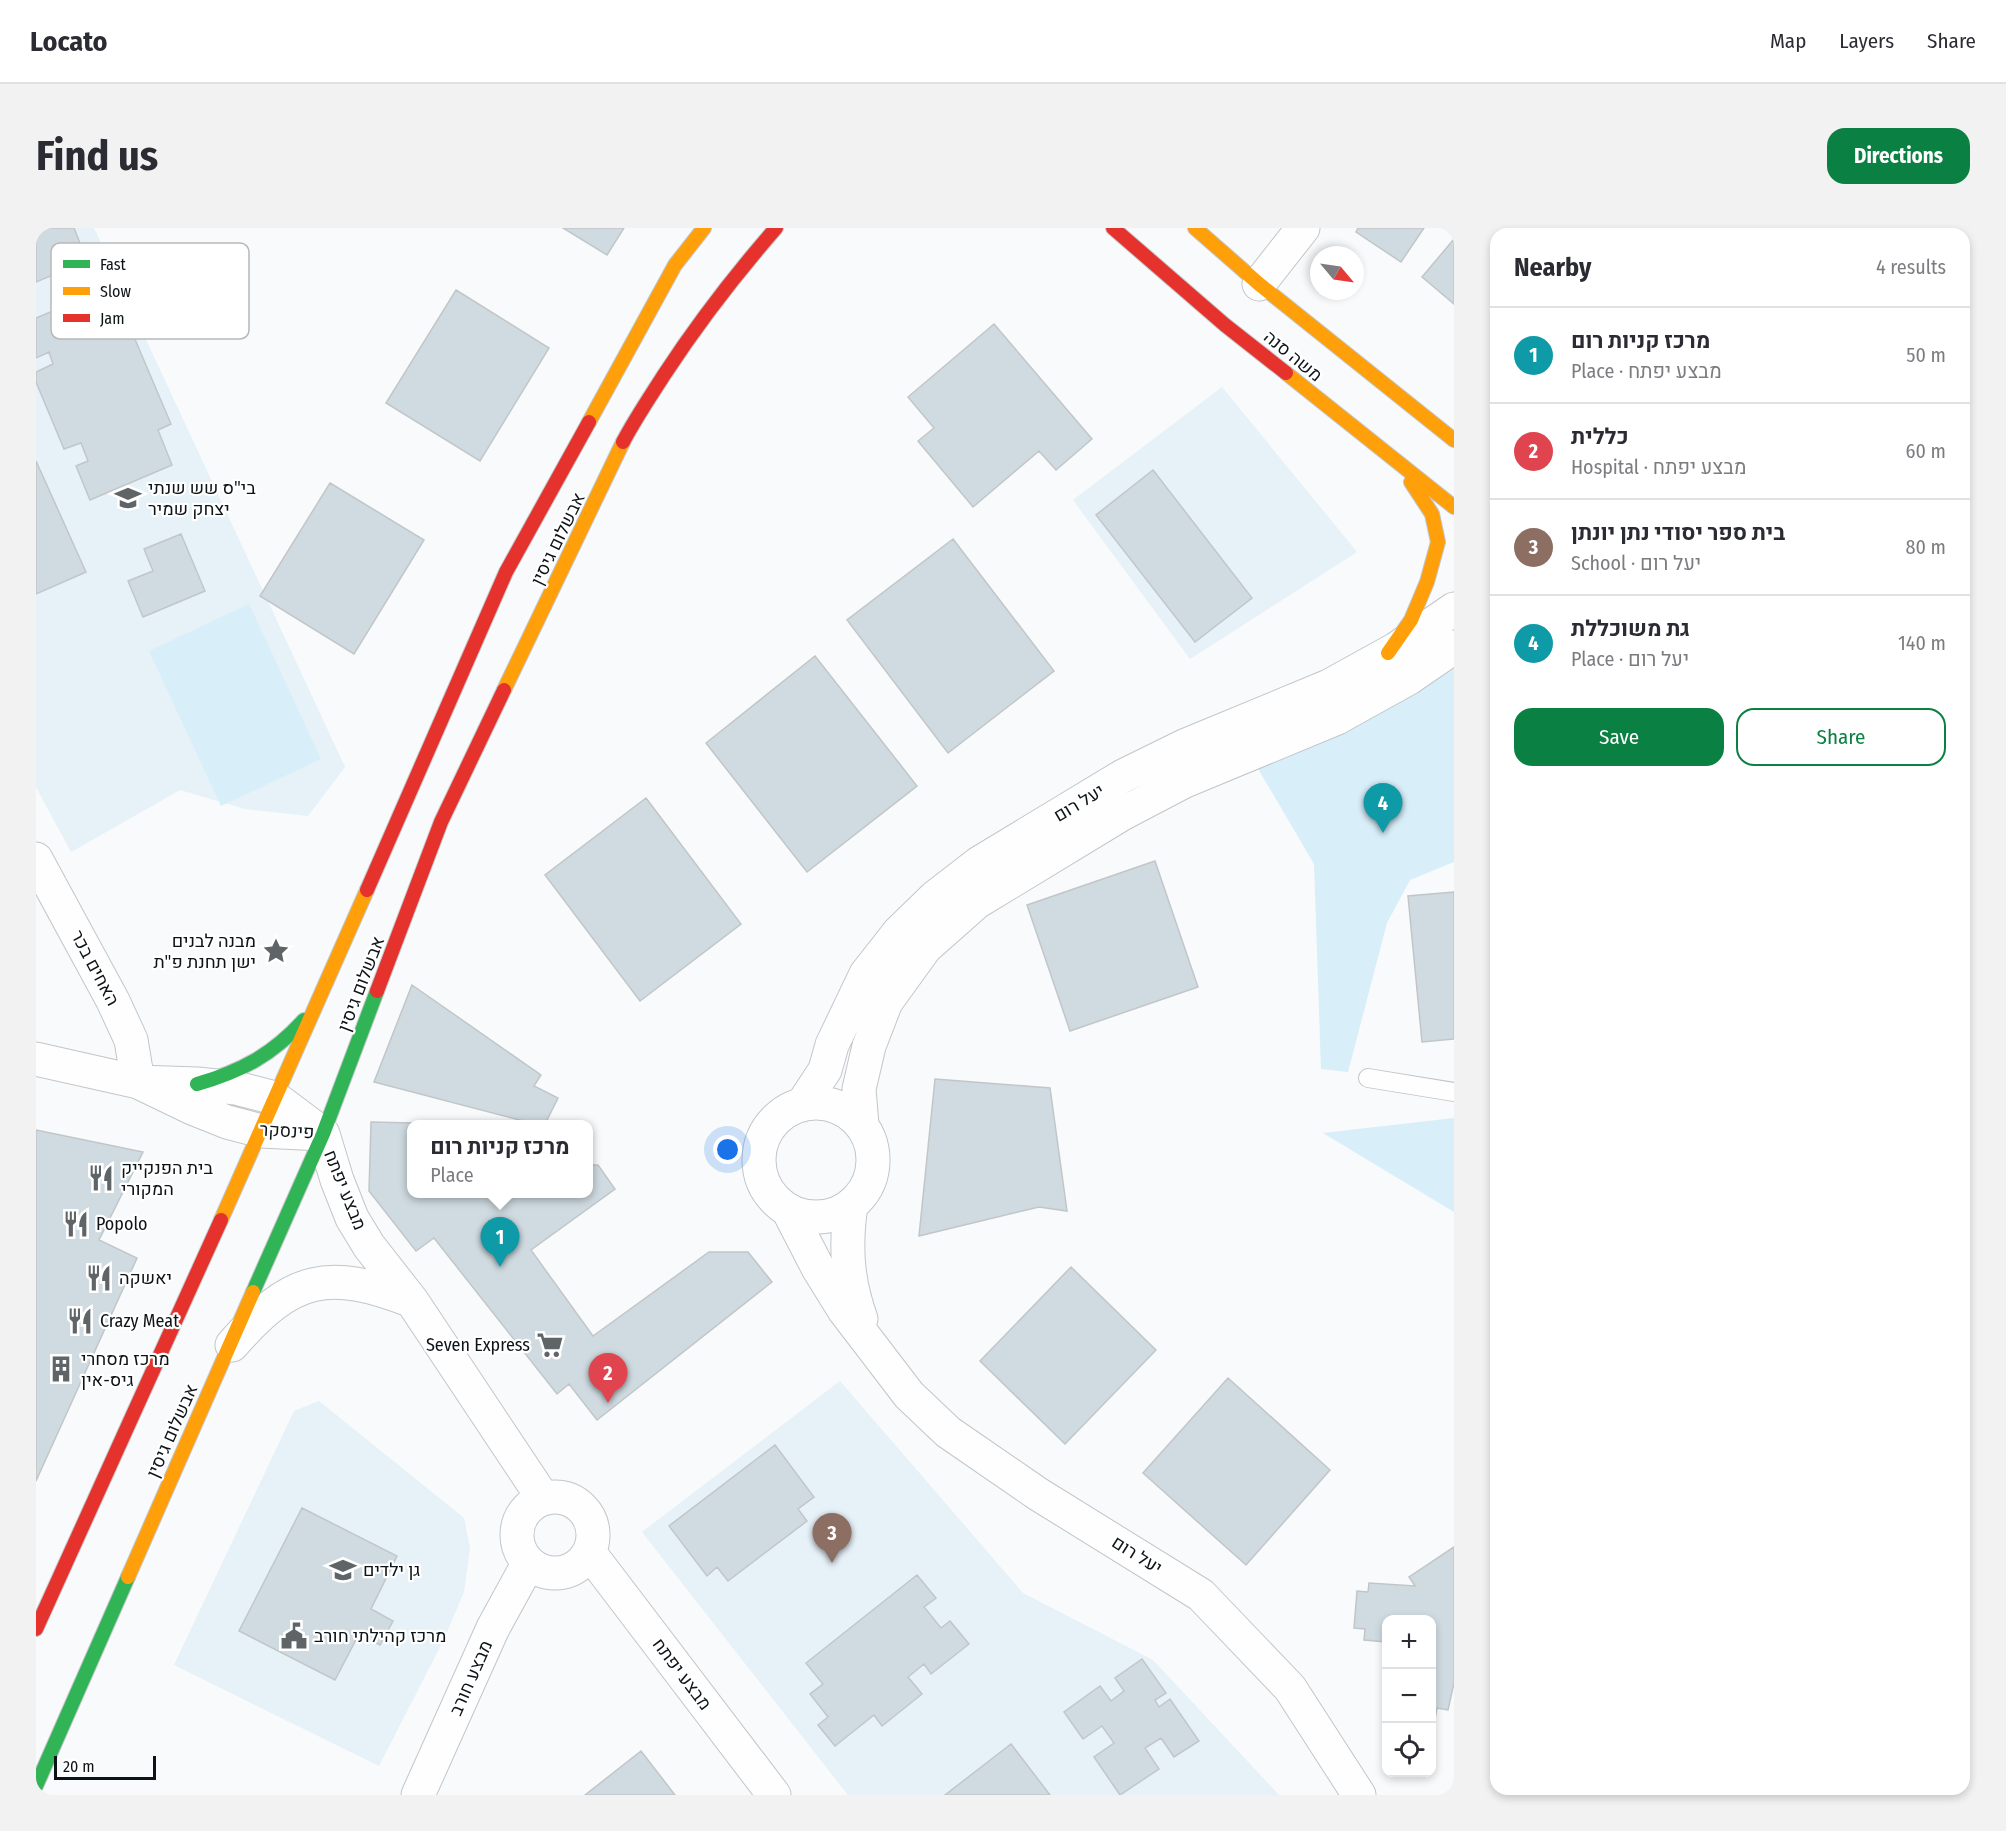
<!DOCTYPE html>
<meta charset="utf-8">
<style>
:root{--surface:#fff;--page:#f2f2f3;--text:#2b2b33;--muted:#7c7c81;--line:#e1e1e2;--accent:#0b8043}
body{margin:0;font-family:"Fira Sans Condensed",Heebo,sans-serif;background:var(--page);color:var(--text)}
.controls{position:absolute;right:18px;bottom:18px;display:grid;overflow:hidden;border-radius:12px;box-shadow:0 3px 9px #0003}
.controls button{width:54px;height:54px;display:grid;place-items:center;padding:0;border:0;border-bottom:2px solid var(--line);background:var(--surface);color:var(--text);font:30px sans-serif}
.compass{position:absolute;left:1274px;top:18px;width:54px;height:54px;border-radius:50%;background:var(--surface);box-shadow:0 3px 9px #0003;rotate:119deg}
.scale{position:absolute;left:18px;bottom:15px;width:102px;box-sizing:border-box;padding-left:6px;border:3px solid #0d1417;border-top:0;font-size:16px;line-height:21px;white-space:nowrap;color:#0d1417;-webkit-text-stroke:4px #fff;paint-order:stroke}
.you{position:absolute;left:692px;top:922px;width:21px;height:21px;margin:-15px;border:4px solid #fff;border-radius:50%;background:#1a73e8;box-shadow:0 0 0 9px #1a73e833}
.badge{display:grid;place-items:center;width:39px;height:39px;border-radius:50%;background:var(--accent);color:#fff;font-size:20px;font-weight:700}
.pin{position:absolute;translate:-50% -50px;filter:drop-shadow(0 2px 3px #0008)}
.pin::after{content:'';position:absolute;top:32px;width:21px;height:18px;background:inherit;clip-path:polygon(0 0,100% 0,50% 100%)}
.popup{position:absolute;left:371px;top:892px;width:186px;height:78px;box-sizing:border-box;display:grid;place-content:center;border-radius:12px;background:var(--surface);filter:drop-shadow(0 2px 4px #0005);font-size:20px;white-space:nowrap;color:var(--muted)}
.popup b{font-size:22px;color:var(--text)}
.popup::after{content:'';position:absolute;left:50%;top:100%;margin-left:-12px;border:12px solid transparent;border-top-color:var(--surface)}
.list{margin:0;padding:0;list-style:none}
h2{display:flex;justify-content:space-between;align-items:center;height:78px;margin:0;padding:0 24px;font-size:26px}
h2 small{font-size:20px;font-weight:400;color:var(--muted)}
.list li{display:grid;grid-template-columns:39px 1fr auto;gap:18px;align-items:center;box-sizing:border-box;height:96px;padding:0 24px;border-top:2px solid var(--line)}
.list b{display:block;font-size:22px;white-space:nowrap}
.list p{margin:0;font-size:20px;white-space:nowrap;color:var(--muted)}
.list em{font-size:20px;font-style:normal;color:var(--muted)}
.actions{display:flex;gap:12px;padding:18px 24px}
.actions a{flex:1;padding:14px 0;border:2px solid var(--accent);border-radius:18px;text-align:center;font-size:21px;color:var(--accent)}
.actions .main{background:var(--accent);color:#fff}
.icon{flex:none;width:33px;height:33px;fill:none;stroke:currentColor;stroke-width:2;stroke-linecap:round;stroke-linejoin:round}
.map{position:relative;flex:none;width:1418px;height:1567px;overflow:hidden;border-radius:18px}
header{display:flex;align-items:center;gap:36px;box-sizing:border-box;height:84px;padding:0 30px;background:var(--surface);border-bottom:2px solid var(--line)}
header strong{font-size:28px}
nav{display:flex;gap:33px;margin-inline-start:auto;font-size:21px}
.intro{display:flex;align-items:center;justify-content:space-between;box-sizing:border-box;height:144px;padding:0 36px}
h1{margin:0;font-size:42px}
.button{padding:15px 27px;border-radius:18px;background:var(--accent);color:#fff;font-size:21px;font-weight:700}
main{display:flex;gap:36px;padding:0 36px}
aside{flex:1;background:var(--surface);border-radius:18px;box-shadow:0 3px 9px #0003}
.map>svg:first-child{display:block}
.built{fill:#e6f1f8}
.green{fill:#d8eef9}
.building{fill:#cfdbe1;stroke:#c2c6c8;stroke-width:1.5}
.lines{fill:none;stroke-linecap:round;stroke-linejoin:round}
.lane-casing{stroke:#c2c6c9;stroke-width:20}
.street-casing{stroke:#c2c6c9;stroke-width:35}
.fast-casing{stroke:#c2c6c9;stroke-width:16}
.slow-casing{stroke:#c2c6c9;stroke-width:16}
.jam-casing{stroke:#c2c6c9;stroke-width:16}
.lane{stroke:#fefeff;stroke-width:18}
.street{stroke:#fefeff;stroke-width:33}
.fast{stroke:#30b455;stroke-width:14}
.slow{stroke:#ff9f0a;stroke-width:14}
.jam{stroke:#e5322d;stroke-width:14}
.labels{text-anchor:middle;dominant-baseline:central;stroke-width:4.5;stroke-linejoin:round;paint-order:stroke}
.street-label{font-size:18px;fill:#0d1417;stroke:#fff}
.poi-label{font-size:18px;fill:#0d1417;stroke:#fff;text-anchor:start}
.key{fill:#fff;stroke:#b6b8b9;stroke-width:1.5}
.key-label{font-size:16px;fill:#0d1417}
</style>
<header>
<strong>Locato</strong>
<nav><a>Map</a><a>Layers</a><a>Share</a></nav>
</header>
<div class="intro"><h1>Find us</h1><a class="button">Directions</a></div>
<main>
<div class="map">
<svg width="1418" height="1567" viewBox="0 0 1418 1567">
<rect width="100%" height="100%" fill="#f8fafc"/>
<path class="built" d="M0,0H58L309,539L272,588L209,581L144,562L35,624L0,559Z
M1186,159L1321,324L1154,431L1037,272Z
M804,1153L987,1365L1117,1432L1243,1567H812L606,1304Z
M283,1173L428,1290L434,1320L428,1364L408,1411L343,1538L138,1437L258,1183Z"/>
<path class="green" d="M213,376L285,531L185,578L113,423Z
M1418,431V634L1374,652L1351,695L1312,844L1285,841L1278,636L1221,539Z
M1418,890V984L1287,905Z"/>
<path class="building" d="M0,0H38L51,33L0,54Z
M527,0H588L571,27Z
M1322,0H1388L1365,34L1320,4Z
M1418,11V76L1386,49Z
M420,62L513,120L444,233L350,175Z
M52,68L60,86L84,76L135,196L122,202L136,237L54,272L40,238L52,233L45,215L28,221L0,154V144L17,136L13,124L0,130V90Z
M958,96L1056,211L1020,242L1003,223L937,279L882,213L898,200L872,169Z
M0,233L50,344L0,366Z
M1117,242L1216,370L1159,414L1060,287Z
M294,255L388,312L318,426L224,368Z
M145,306L169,363L107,389L92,353L117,343L108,321Z
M917,311L1018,443L912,525L811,392Z
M779,428L881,558L771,644L670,515Z
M610,570L705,696L604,773L509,647Z
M1119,633L1162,759L1034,803L991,677Z
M1418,664V811L1386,814L1372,668Z
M376,757L505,847L498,858L522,870L509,896H499L338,854Z
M899,851L1014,860L1031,983L1003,979L883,1008Z
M335,894L422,896H376V966H552V937H562L579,961L495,1022L557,1108L673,1024H712L736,1054L561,1192L533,1156L521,1166L398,1010L380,1023L333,963Z
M0,902L107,924L63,1012L101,1030L0,1253Z
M1035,1039L1120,1122L1029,1216L944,1133Z
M1192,1150L1294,1242L1210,1337L1107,1245Z
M739,1217L778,1269L762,1281L771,1293L692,1353L681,1339L671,1348L633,1298Z
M266,1280L361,1328L335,1381L357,1393L344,1417L323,1406L299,1452L203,1403Z
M1418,1319V1455L1412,1482L1401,1480L1399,1491H1396V1392H1350V1414L1328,1412L1329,1401L1318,1400L1321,1363L1332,1364L1333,1355L1379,1358L1373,1349Z
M881,1347L900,1370L888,1379L905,1400L914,1393L933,1416L895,1446L888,1436L872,1449L886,1466L846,1498L838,1487L799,1518L782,1497L792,1489L774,1466L787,1456L770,1435Z
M1106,1431L1130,1465L1119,1472L1123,1479L1134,1471L1163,1513L1138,1529L1125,1510L1109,1520L1123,1541L1084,1567L1058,1529L1078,1515L1066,1498L1047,1511L1028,1484L1064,1458L1075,1473L1088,1463L1079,1450Z
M975,1516L1014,1567H909Z
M605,1523L639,1567H549Z"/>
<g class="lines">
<g class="lane-casing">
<path id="lane" d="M1332,850L1418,864"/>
</g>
<g class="street-casing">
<path id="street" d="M1223,56L1267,0
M0,631L77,773L95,812L102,854L161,856L200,860L239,870L287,906
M0,831L102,854L156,880L191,894L225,903L287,906
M723 932a57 57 0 1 1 114 0a57 57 0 1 1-114 0Z
M766,877L789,842L796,817L830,746L863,704L899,669L943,635L1087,548L1148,518L1293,458L1360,421L1418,381
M826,897L823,861L833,818L850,774L889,720L941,674L1086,586L1149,553L1301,490L1373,450L1418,419
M287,906L301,952L316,990L333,1018L376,1073L507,1270
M815,977C809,1018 811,1052 825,1091
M752,982L782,1040L808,1082L873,1167L912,1204L1002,1266L1165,1367L1254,1460L1323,1567
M196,1117C256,1048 292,1040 376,1073
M481 1307a38 38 0 1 1 76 0a38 38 0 1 1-76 0Z
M553,1324L738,1567
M382,1567L457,1400L492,1336"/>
</g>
<g class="fast-casing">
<path id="fast" d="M161,856C206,843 236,827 268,792
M217,1064L287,906L341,763
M0,1558L92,1349"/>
</g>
<g class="slow-casing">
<path id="slow" d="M1159,0L1223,56L1418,212
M1250,145L1418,279
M553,194L639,37L668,0
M1352,425L1375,392L1391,354L1402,314L1396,286L1375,254
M468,462L587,214
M185,992L331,662
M92,1349L217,1064"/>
</g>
<g class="jam-casing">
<path id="jam" d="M1077,0L1189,97L1250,145
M587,214C599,191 614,169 628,147C662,95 699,47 740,0
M331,662L470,344L553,194
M341,763L405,594L468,462
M0,1401L185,992"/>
</g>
<use href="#lane" class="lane"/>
<use href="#street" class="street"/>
<use href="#fast" class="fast"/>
<use href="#slow" class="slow"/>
<use href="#jam" class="jam"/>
</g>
<defs>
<g id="school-bare" transform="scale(2.07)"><path d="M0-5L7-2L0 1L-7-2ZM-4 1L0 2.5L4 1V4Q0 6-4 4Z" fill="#5f6467" stroke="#fff" stroke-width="2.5" paint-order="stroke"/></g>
<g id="sight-bare" transform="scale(2.07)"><path d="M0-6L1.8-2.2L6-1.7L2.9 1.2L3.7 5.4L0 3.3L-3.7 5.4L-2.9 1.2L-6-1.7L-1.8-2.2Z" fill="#5f6467" stroke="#fff" stroke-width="2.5" paint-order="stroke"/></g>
<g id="restaurant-bare" transform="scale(2.07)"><path d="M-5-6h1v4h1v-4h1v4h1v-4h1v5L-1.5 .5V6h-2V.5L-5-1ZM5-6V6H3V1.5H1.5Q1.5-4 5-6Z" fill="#5f6467" stroke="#fff" stroke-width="2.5" paint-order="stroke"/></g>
<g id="supermarket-bare" transform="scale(2.07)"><path d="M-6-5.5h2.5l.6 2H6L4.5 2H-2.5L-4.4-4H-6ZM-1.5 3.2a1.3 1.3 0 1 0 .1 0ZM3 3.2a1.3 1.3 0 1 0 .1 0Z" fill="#5f6467" stroke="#fff" stroke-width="2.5" paint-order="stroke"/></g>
<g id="building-bare" transform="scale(2.07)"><path d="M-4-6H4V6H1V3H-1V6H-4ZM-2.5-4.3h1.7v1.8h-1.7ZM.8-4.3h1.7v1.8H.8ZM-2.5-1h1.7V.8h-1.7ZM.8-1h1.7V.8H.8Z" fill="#5f6467" stroke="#fff" stroke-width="2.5" paint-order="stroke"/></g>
<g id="civic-bare" transform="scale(2.07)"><path d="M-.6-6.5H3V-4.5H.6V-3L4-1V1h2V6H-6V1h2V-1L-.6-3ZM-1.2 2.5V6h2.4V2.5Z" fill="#5f6467" stroke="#fff" stroke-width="2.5" paint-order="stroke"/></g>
</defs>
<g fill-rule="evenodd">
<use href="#school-bare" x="92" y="270"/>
<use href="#sight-bare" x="240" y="723"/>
<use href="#restaurant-bare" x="65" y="950"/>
<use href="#restaurant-bare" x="40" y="996"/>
<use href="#restaurant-bare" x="63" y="1050"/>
<use href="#restaurant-bare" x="44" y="1093"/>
<use href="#supermarket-bare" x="514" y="1117"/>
<use href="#building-bare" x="25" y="1141"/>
<use href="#school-bare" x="307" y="1342"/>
<use href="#civic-bare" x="258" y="1408"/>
</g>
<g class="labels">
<g class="street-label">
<text transform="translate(1257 128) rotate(39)">משה סנה</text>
<text transform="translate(522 311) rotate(-64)">אבשלום גיסין</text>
<text transform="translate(1043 575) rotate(-31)">יעל רום</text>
<text transform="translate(59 740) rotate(62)">האחים בכר</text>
<text transform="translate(325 756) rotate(-69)">אבשלום גיסין</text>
<text transform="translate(251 903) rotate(3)">פינסקר</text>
<text transform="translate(309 962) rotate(68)">מבצע יפתח</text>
<text transform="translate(136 1203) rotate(-66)">אבשלום גיסין</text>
<text transform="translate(1101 1327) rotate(32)">יעל רום</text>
<text transform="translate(646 1446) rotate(53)">מבצע יפתח</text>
<text transform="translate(435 1450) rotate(-66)">מבצע חורב</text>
</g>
<g class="poi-label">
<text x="112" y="260">בי"ס שש שנתי<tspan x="112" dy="21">יצחק שמיר</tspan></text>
<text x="220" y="713" text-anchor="end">מבנה לבנים<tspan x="220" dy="21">ישן תחנת פ"ת</tspan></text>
<text x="85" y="940">בית הפנקייק<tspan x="85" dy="21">המקורי</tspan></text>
<text x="60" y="996">Popolo</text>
<text x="83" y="1050">יאשקה</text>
<text x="64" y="1093">Crazy Meat</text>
<text x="494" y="1117" text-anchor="end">Seven Express</text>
<text x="45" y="1131">מרכז מסחרי<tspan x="45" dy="21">גיס-אין</tspan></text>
<text x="327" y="1342">גן ילדים</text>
<text x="278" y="1408">מרכז קהילתי חורב</text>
</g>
</g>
<rect x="15" y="15" width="198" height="96" rx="9" class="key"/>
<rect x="27" y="32" width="27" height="8" fill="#30b455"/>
<rect x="27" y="59" width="27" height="8" fill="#ff9f0a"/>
<rect x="27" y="86" width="27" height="8" fill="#e5322d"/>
<g class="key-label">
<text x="64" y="42">Fast</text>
<text x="64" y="69">Slow</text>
<text x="64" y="96">Jam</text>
</g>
</svg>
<div class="controls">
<button>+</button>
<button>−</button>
<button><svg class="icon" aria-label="locate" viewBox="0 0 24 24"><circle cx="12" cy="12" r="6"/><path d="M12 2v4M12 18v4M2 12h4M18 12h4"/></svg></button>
</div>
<svg class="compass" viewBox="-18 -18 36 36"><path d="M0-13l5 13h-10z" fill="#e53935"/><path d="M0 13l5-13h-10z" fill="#7c7c81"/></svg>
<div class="scale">20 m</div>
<div class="you"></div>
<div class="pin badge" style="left:464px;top:1039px;background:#0f9aa8">1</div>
<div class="popup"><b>מרכז קניות רום</b>Place</div>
<div class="pin badge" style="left:572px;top:1175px;background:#e0444e">2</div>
<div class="pin badge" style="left:796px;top:1335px;background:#8d6e63">3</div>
<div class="pin badge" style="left:1347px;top:605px;background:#0f9aa8">4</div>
</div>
<aside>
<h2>Nearby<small>4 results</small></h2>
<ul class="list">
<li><span class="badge" style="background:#0f9aa8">1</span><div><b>מרכז קניות רום</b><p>Place · מבצע יפתח</p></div><em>50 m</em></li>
<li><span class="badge" style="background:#e0444e">2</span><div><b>כללית</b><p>Hospital · מבצע יפתח</p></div><em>60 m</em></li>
<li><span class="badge" style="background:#8d6e63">3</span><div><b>בית ספר יסודי נתן יונתן</b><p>School · יעל רום</p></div><em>80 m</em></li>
<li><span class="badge" style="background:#0f9aa8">4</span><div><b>גת משוכללת</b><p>Place · יעל רום</p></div><em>140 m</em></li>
</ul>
<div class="actions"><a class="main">Save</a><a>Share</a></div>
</aside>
</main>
